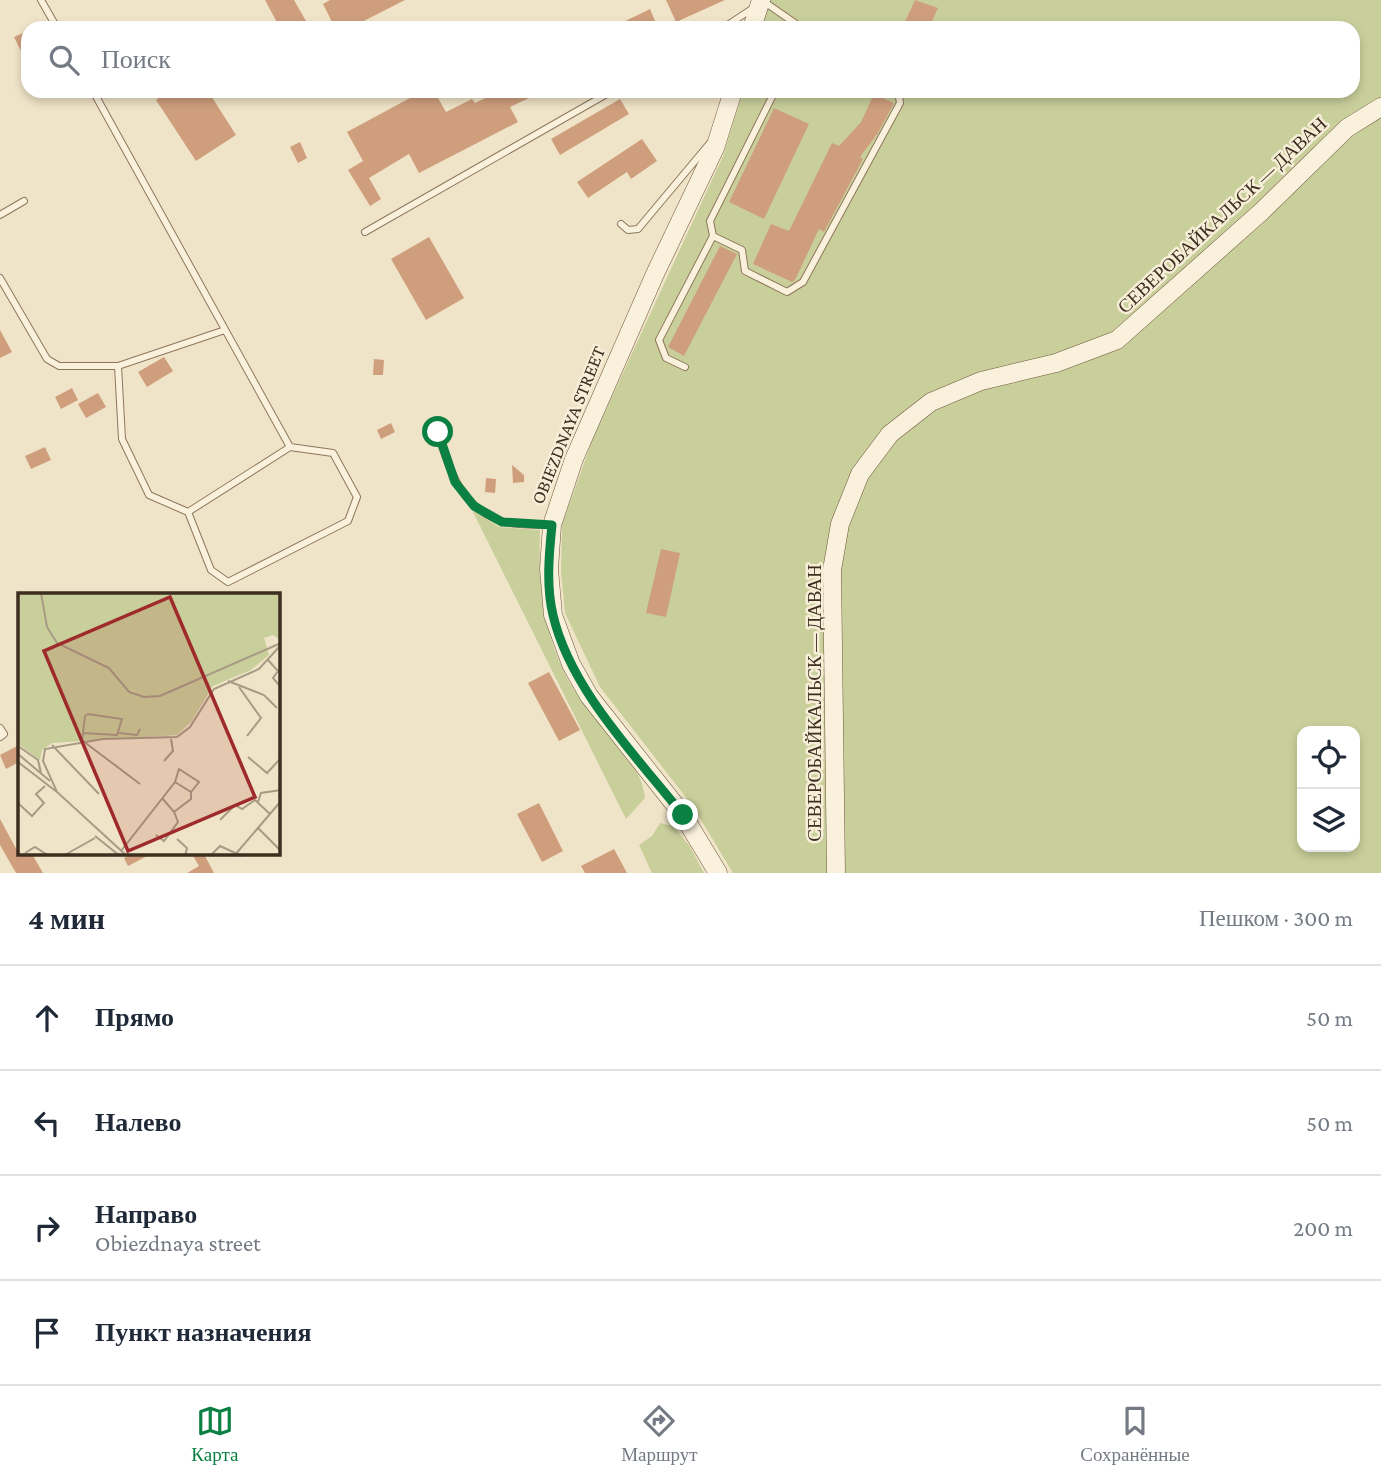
<!DOCTYPE html>
<html lang="ru">
<meta charset="utf-8">
<style>
:root{--surface:#fff;--page:#f6f6f7;--text:#1f2937;--muted:#747a83;--line:#e0e1e3;--accent:#0b8043}
body{margin:0;font-family:"Crimson Pro",serif;background:var(--page);color:var(--text)}
.controls{position:absolute;right:21px;bottom:21px;display:grid;overflow:hidden;border-radius:14px;box-shadow:0 4px 10px #0003}
.controls button{width:63px;height:63px;display:grid;place-items:center;padding:0;border:0;border-bottom:2px solid var(--line);background:var(--surface);color:var(--text);font:35px sans-serif}
.stop{position:absolute;width:21px;height:21px;margin:-16px;border:5px solid #0b8043;border-radius:50%;background:#fff}
.stop.end{background:#0b8043;border-color:#fff;box-shadow:0 2px 7px #0008}
.list{margin:0;padding:0;list-style:none}
h2{display:flex;justify-content:space-between;align-items:center;height:91px;margin:0;padding:0 28px;font-size:30px}
h2 small{font-size:23px;font-weight:400;color:var(--muted)}
.list li{display:grid;grid-template-columns:46px 1fr auto;gap:21px;align-items:center;box-sizing:border-box;height:105px;padding:0 28px;border-top:2px solid var(--line)}
.list b{display:block;font-size:26px;white-space:nowrap}
.list p{margin:0;font-size:23px;white-space:nowrap;color:var(--muted)}
.list em{font-size:23px;font-style:normal;color:var(--muted)}
.icon{flex:none;width:38px;height:38px;fill:none;stroke:currentColor;stroke-width:2;stroke-linecap:round;stroke-linejoin:round}
.map{position:relative;flex:none;width:1381px;height:873px;overflow:hidden}
.search{position:absolute;background:var(--surface);box-shadow:0 4px 10px #0003;left:21px;right:21px;top:21px;height:77px;display:flex;align-items:center;gap:18px;box-sizing:border-box;padding:0 24px;border-radius:21px;color:var(--muted);font-size:26px}
.sheet{height:511px;background:var(--surface)}
nav{display:flex;justify-content:space-around;align-items:center;box-sizing:border-box;height:98px;border-top:2px solid var(--line);background:var(--surface);font-size:19px;color:var(--muted)}
nav a{display:grid;justify-items:center;gap:4px}
nav .on{color:var(--accent)}
.map>svg:first-child{display:block}
.green{fill:#c9cf9b;fill-rule:evenodd}
.building{fill:#cf9f7d}
.lines{fill:none;stroke-linecap:round;stroke-linejoin:round}
.lane-casing{stroke:#8d765c;stroke-width:8}
.secondary-casing{stroke:#6f573f;stroke-width:19}
.lane{stroke:#faf1dc;stroke-width:6}
.secondary{stroke:#faf1dc;stroke-width:18}
.route{stroke:#0b8043;stroke-width:9}
.labels{text-anchor:middle;dominant-baseline:central;stroke-width:5;stroke-linejoin:round;paint-order:stroke}
.street-label{font-size:19px;fill:#3d2e20;stroke:#f7eed8}
.inset-road{fill:none;stroke:#a89b85;stroke-width:2}
.view{fill:#9e2a2b;fill-opacity:0.15;stroke:#9e2a2b;stroke-width:3.5}
.inset-edge{fill:none;stroke:#3d2e20;stroke-width:3.5}
</style>
<div class="map">
<svg width="1381" height="873" viewBox="0 0 1381 873">
<rect width="100%" height="100%" fill="#f0e4c8"/>
<path class="green" d="M770,0H1381V873H733L692,805L600,687L565,613L561,572L562,525L593,438L723,156L743,91H1353V28H762ZM1302,731H1355V847H1302Z
M472,510L499,527L540,530C538,586 544,643 575,691C597,724 641,758 645,798L626,819Z
M660,823L673,826L689,845L704,873H652L639,845L652,836Z"/>
<path class="building" d="M265,0H294L310,28H280Z
M330,0H405L350,28H335L323,4Z
M666,0H725L676,22Z
M915,0L938,8L929,28H902Z
M650,9L658,28H611Z
M28,31V65L14,37Z
M169,91H208L236,135L196,161L156,100Z
M423,91H434L446,112L472,99L475,103L500,91H544L510,107L518,122L419,173L409,154L369,178L381,199L370,206L348,170L363,161L347,132Z
M874,94L894,103L878,133L860,157L863,159L824,232L819,229L795,280L792,282L753,264L771,224L789,231L832,143L839,146L861,122Z
M620,99L629,114L560,155L551,139Z
M774,108L809,124L764,219L729,202Z
M642,139L657,161L631,179L627,172L588,198L577,182Z
M300,142L307,158L298,163L290,147Z
M429,237L464,298L426,320L391,259Z
M720,246L737,254L684,356L668,347Z
M0,330L12,352L0,358Z
M164,357L173,371L147,387L138,372Z
M374,359L384,360L383,375H373Z
M72,388L78,400L61,409L55,397Z
M98,393L106,407L86,418L78,404Z
M391,423L395,432L381,439L377,430Z
M45,447L51,460L31,469L25,456Z
M512,465L524,475V482L513,483Z
M486,478L496,479L495,493L485,492Z
M661,549L680,553L666,617L646,613Z
M549,672L580,730L559,741L528,683Z
M19,745V762L6,769L0,755Z
M539,803L563,851L542,862L517,814Z
M0,819L19,854H32L43,873H16L0,845Z
M614,849L627,873H585L581,866Z
M132,854H151L128,866L124,858Z
M192,854H204L214,873H187L199,866Z"/>
<g class="lines">
<g class="lane-casing">
<path id="lane" d="M41,0L57,28
M763,1L802,28
M723,28L755,7
M93,91L290,447
M775,91L710,221L713,236L742,250L745,271L787,292L803,282L900,103L898,91
M0,215L24,201
M621,224L628,230L638,229L710,143
M365,232L612,91
M0,278L47,359L59,366H118
M685,367L666,358L659,340L713,236
M437,432C450,469 459,506 501,521C515,526 535,524 550,525
M290,447L333,453L357,497L348,521L228,582L211,570L188,512Z
M188,512L149,495L122,439L118,366L225,330
M0,728L4,734L0,737"/>
</g>
<g class="secondary-casing">
<path id="secondary" d="M752,28L761,0
M718,873L683,815L589,696L571,664L553,615L549,569L552,525L574,459L655,274L715,148L733,91
M836,873L832,570L840,524L860,474L890,434L931,402L981,381L1056,363L1117,340L1261,212L1347,128L1381,107"/>
</g>
<use href="#lane" class="lane"/>
<use href="#secondary" class="secondary"/>
</g>
<g class="lines">
<path class="route" d="M438,432L455,482L474,506L502,522L552,525C549,554 546,586 553,615C570,689 637,757 683,815"/>
</g>
<g class="labels">
<g class="street-label">
<text transform="translate(1222 215) rotate(-43)">СЕВЕРОБАЙКАЛЬСК — ДАВАН</text>
<text transform="translate(568 425) rotate(-68)">OBIEZDNAYA STREET</text>
<text transform="translate(814 703) rotate(-90)">СЕВЕРОБАЙКАЛЬСК — ДАВАН</text>
</g>
</g>
<g transform="translate(18 593)">
<rect width="262" height="262" fill="#f0e4c8"/>
<path d="M0,0H262V47L255,42L246,45L251,62L233,77L195,93L173,129L159,142L34,150L24,157L22,167L0,151Z" fill="#c9cf9b"/>
<path class="inset-road" d="M23,0L29,34L39,50L91,75L111,99L126,104L142,103L263,50M250,67L260,78L255,85L261,92M210,88L246,102L259,115M221,94L243,125L229,143M101,140L119,142L122,136M64,148L67,123L70,121L104,126L99,142L65,140M65,148L122,191M34,152L81,201M0,153L20,167L23,180M0,161L32,188M230,164L249,180L263,165M146,168L155,158L153,146M0,169L39,199M144,205L156,219L173,206V199M240,209L243,200L263,197M0,210L14,223L26,210L18,201L27,193M202,227L217,212L224,216L237,207L252,221M240,235L263,258M138,242L146,248L160,229L156,219M77,243L102,263M159,246L169,255L167,263M103,258L157,189L161,176L181,189L173,199L157,189M7,260L17,254L31,263M45,263L77,245M109,263L39,199L25,168L27,156L85,146L159,144L172,134L196,96L241,76L262,53M192,263L202,253L224,263M216,263L263,208"/>
<path class="view" d="M152,4L237,204L110,258L26,58Z"/>
<rect width="262" height="262" class="inset-edge"/>
</g>
</svg>
<div class="controls">
<button><svg class="icon" aria-label="locate" viewBox="0 0 24 24"><circle cx="12" cy="12" r="6"/><path d="M12 2v4M12 18v4M2 12h4M18 12h4"/></svg></button>
<button><svg class="icon" aria-label="layers" viewBox="0 0 24 24"><path d="M12 4l9 5-9 5-9-5zM3 14l9 5 9-5"/></svg></button>
</div>
<div class="stop" style="left:438px;top:432px"></div>
<div class="stop end" style="left:683px;top:815px"></div>
<div class="search"><svg class="icon" aria-label="search" viewBox="0 0 24 24"><circle cx="10" cy="10" r="6"/><path d="M15 15l6 6"/></svg>Поиск</div>
</div>
<section class="sheet">
<h2>4 мин<small>Пешком · 300 m</small></h2>
<ul class="list">
<li><svg class="icon" aria-label="ahead" viewBox="0 0 24 24"><path d="M12 20V5M6 11l6-6 6 6"/></svg><div><b>Прямо</b></div><em>50 m</em></li>
<li><svg class="icon" aria-label="left" viewBox="0 0 24 24"><path d="M17 20v-9H6M10 6l-5 5 5 5"/></svg><div><b>Налево</b></div><em>50 m</em></li>
<li><svg class="icon" aria-label="right" viewBox="0 0 24 24"><path d="M7 20v-9h11M14 6l5 5-5 5"/></svg><div><b>Направо</b><p>Obiezdnaya street</p></div><em>200 m</em></li>
<li><svg class="icon" aria-label="arrive" viewBox="0 0 24 24"><path d="M6 21V4h12l-3 4 3 4H6"/></svg><div><b>Пункт назначения</b></div></li>
</ul>
</section>
<nav>
<a class="on"><svg class="icon" aria-label="map" viewBox="0 0 24 24"><path d="M3 6l6-2 6 2 6-2v14l-6 2-6-2-6 2zM9 4v14M15 6v14"/></svg>Карта</a>
<a><svg class="icon" aria-label="directions" viewBox="0 0 24 24"><path d="M12 3l9 9-9 9-9-9zM9 14v-3h6M13 9l2 2-2 2"/></svg>Маршрут</a>
<a><svg class="icon" aria-label="saved" viewBox="0 0 24 24"><path d="M7 4h10v16l-5-4-5 4z"/></svg>Сохранённые</a>
</nav>
